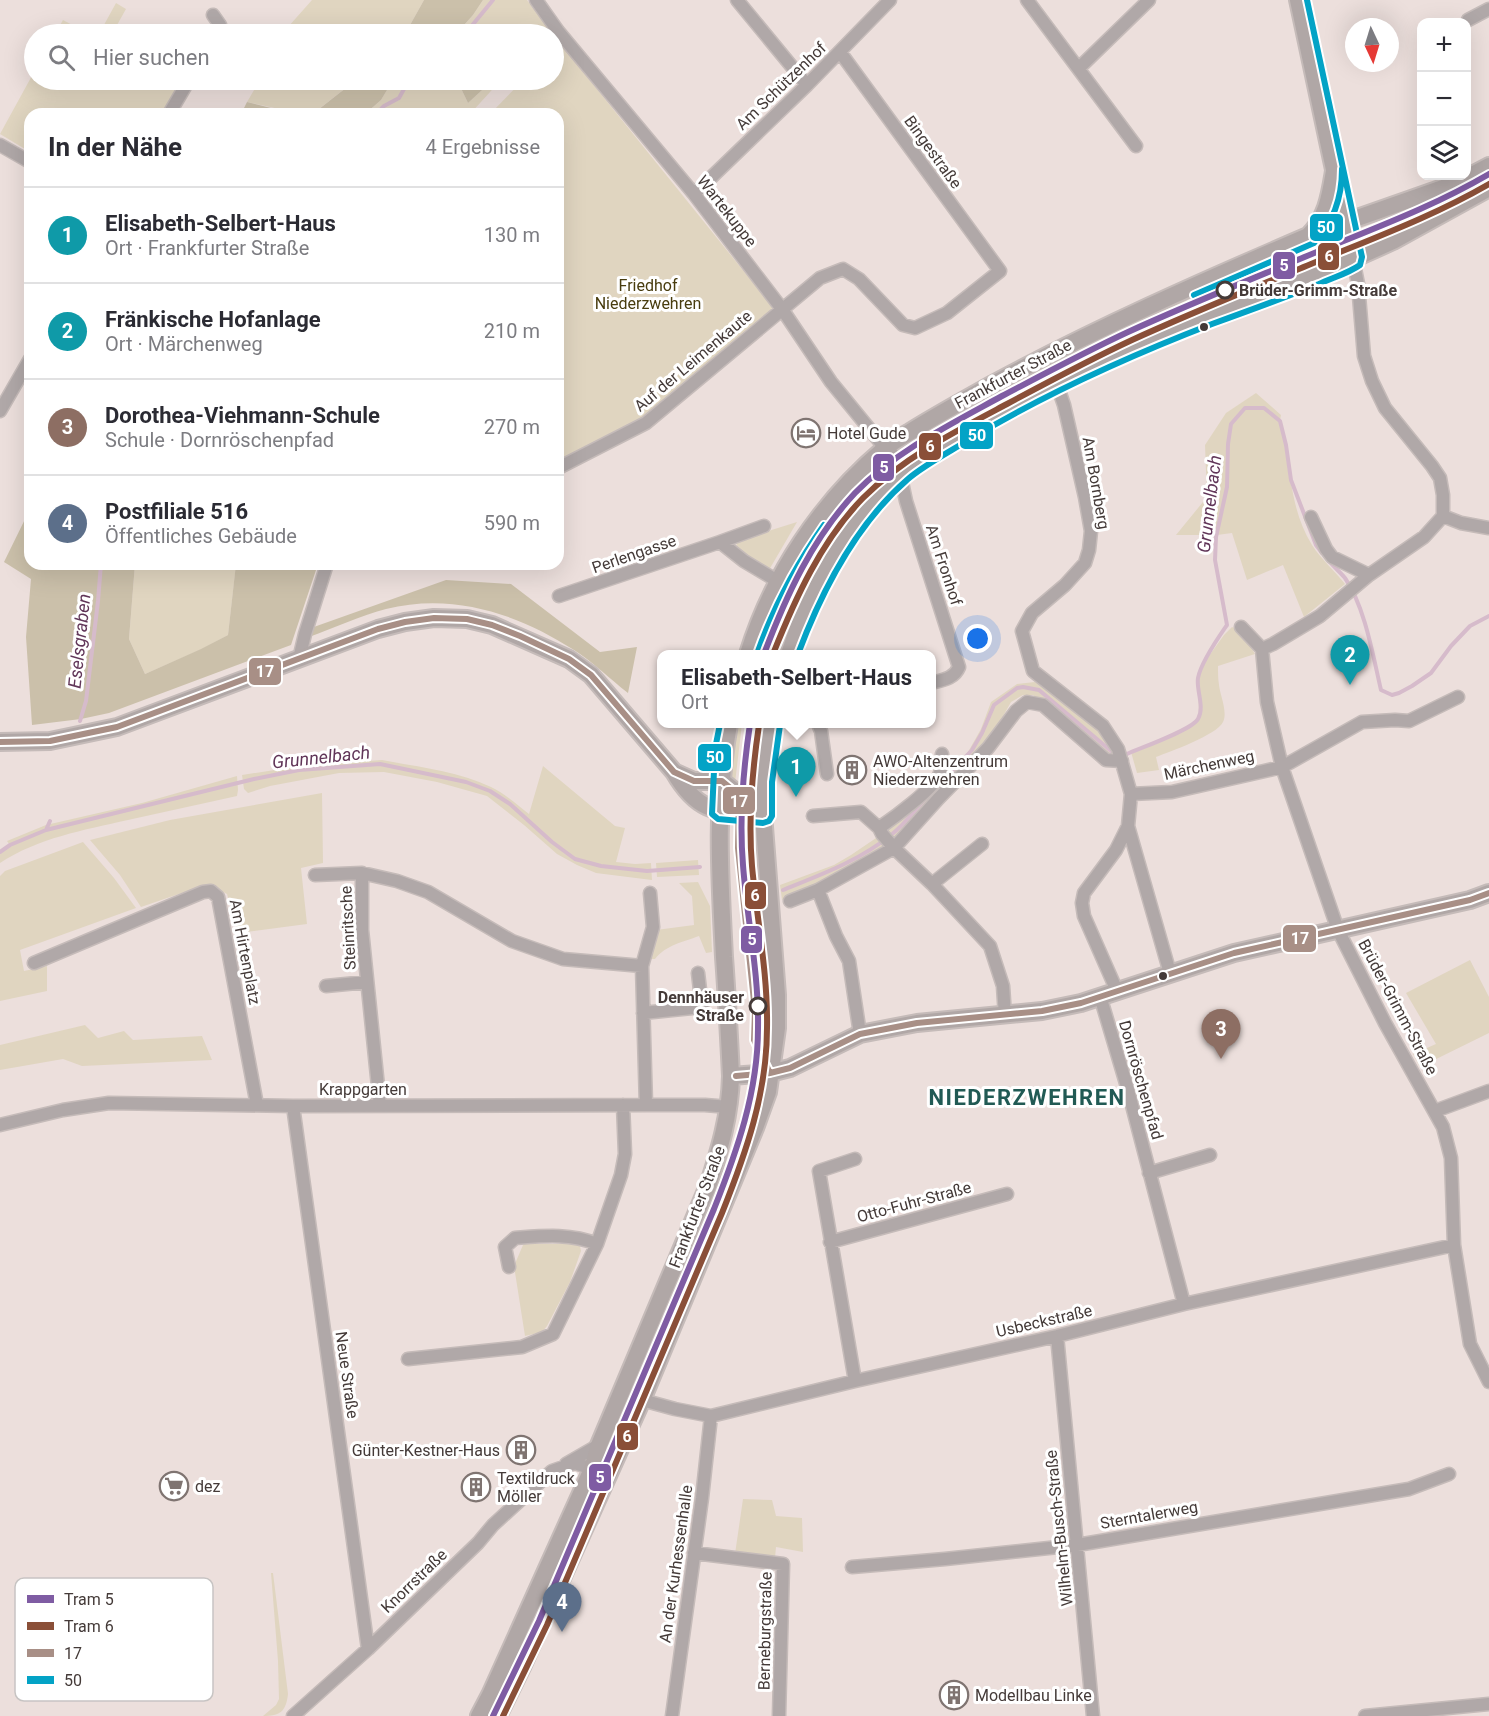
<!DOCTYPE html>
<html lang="de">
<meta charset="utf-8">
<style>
:root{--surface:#fff;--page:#f7f7f7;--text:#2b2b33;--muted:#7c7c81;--line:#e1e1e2;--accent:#0f766e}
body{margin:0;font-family:Roboto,sans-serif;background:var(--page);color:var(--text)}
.controls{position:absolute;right:18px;top:18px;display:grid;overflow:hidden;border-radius:12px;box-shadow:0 6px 24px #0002}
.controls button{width:54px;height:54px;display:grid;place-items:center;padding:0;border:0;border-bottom:2px solid var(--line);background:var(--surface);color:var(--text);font:30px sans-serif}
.compass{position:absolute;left:1345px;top:18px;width:54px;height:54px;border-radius:50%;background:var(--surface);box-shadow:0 6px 24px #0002;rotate:176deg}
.you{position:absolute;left:978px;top:639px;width:21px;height:21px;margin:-15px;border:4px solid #fff;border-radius:50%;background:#1a73e8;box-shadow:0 0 0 9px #1a73e833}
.badge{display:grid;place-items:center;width:39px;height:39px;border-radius:50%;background:var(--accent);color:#fff;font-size:20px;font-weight:700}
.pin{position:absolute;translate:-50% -50px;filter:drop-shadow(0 2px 3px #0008)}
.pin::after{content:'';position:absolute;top:32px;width:21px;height:18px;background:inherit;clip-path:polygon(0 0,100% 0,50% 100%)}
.popup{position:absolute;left:657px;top:650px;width:279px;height:78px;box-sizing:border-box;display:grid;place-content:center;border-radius:12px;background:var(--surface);filter:drop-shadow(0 2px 4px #0005);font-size:20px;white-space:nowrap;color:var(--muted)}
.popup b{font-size:22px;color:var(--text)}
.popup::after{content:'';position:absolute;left:50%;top:100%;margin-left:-12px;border:12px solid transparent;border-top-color:var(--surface)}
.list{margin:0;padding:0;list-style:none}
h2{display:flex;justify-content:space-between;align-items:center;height:78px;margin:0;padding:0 24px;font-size:26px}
h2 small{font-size:20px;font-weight:400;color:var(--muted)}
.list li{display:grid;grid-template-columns:39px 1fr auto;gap:18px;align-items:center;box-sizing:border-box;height:96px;padding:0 24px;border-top:2px solid var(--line)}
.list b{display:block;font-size:22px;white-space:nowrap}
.list p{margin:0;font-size:20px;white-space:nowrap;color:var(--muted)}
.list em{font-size:20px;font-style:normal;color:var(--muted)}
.icon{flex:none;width:33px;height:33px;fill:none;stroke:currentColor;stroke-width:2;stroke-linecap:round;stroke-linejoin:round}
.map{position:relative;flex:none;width:1489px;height:1716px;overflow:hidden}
.search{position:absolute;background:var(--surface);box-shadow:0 6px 24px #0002;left:24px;top:24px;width:540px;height:66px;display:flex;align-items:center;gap:15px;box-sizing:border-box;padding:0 21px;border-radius:33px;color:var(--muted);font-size:22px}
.panel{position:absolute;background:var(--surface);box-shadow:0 6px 24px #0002;left:24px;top:108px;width:540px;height:462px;border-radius:18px}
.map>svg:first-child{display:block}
.green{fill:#e0d5c0}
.forest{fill:#cbc0aa}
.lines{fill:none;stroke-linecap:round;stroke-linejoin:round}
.stream{stroke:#d6bbcb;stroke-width:4}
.street-casing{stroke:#c5bbb9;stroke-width:15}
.secondary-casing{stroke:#c5bbb9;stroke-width:20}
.street{stroke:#b0a8a8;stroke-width:12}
.secondary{stroke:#b0a7a6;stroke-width:16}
.bus-1-casing{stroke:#fff;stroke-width:10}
.bus-2-casing{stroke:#fff;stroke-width:10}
.bus-1{stroke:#a88f86;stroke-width:6}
.bus-2{stroke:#03a3c6;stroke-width:6}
.tram-1-casing{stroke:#fff;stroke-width:10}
.tram-2-casing{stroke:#fff;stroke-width:10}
.tram-1{stroke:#7f5ca3;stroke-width:6}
.tram-2{stroke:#8a4f38;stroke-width:6}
.stop-dot{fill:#fff;stroke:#443a38;stroke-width:3}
.bus-dot{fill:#443a38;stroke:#fff;stroke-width:2}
.labels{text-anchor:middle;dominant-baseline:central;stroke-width:6;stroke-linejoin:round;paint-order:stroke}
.street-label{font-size:16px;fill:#443a38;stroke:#fff}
.park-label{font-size:16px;fill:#483c0e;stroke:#fff}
.stop-label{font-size:16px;font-weight:bold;fill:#443a38;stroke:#fff;text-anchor:start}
.poi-label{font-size:16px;fill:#443a38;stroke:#fff;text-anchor:start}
.water-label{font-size:18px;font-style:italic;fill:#613659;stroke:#fff}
.district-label{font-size:22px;font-weight:bold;letter-spacing:1.5px;fill:#215a54;stroke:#fff}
.key{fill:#fff;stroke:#c7c4c3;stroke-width:1.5}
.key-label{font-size:16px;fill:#443a38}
.line-badge{stroke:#fff;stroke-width:2}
.badge-label{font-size:16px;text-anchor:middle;font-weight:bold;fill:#fff}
</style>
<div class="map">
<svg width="1489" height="1716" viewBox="0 0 1489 1716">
<rect width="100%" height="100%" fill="#ecdfdc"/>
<path class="green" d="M312,0H424L405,34H284L288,27Z
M483,0H527L548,28L542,34H456L473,15Z
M116,3L126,9L112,34H99Z
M63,20L89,34H55Z
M559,42L775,310L640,420L558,462V114H490L523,80H554V47Z
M34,72V80H181L162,114H30V152L0,134Z
M260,80H356L315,112L320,114H276L279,109L247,102Z
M393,80H457L468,103L493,80H501L470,114H365L381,100Z
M1185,297L1188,304L1063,361L936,430L949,419L1012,382Z
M1256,393L1281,415C1278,427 1285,439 1287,451C1291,484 1294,516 1312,545C1321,559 1335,571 1345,584L1304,617L1283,565L1247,580L1232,533L1217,535H1176L1207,497L1205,445L1226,413Z
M874,468L876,470L873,475C859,489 845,503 832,519C801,560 779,607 761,654H755L770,615L785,584L815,533L845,494Z
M851,512L848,525L781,654H771C792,600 816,559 851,512Z
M797,522L769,570L736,549L737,541Z
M135,564H237L236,565L228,635L202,649L145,674L129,639Z
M1232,627L1241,631L1255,654L1218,666C1218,672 1218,679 1219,685C1220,695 1228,712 1223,722C1217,735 1169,752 1156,757L1159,770L1137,773L1131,752L1161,740L1195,723L1199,716L1198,679L1206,660L1224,635Z
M1035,682L1087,718L1106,740L1114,753L1113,758L1033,695H1023L1011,702L987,745L894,848L831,880L782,900L780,885L834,865L851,855L882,834L926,796L968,752L981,729L991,702L1017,684Z
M737,724H742L735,783L730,780Z
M753,724H763L755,790L751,795L744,792Z
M382,760C418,767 457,771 491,787C504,793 517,805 529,814L543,766L615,826L625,828L616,862L635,864L651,863L652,880L596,873L577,865L557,854L524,825L487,796L437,782L384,772L339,773L270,786L248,793L244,789L242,775L300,766Z
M237,776L238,790L237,796C201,804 164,812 128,820C84,830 38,838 0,863V852L10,845L7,841L46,825L142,803Z
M322,793L323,863L301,868L307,924L238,933L227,894L208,884L141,907L120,875L90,840L170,820Z
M83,842L114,878L136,908L20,950L24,971L47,966V991L0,1001V876L5,871Z
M698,860L699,875L657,877L656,863Z
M698,882L710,906L712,952L706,953L699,936C683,942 666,945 655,959H648L656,930L694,925L692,896L679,883Z
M1470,960L1489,997V1033L1420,1067L1413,1054L1436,1044L1406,993Z
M85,1025L98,1038L124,1031L133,1040L202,1036L212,1060L82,1066L63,1059L0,1070V1045Z
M529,1240H536V1244H574L579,1242L581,1251L570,1282L547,1326L542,1332L525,1336L514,1266L523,1245Z
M743,1499L772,1500L776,1516L802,1518L803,1552L776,1547L775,1558L735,1554Z
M271,1573H273L288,1694C286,1712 280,1716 263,1716L276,1705L279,1699L278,1661Z"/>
<path class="forest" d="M424,0H483L473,15L456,34H405Z
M356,80H393L381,100L365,114H320L314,113Z
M457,80H493L468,103Z
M247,102L279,110L276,114H241Z
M30,509V564H135L129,639L145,674L201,649L228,635L236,564H318L291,645L109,713L81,719L32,725L26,637L31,579L4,562Z
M446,580L511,584L600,652L637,647L628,693C610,679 593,662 574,650C518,614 453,592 386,609C360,616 334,628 309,637L311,628Z"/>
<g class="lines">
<path class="stream" d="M465,34L493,0
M376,114L384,106L399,98L409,80
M1329,561C1334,567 1340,572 1345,578C1365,607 1373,656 1381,690L1392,695L1399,693L1412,686L1431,673L1451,646L1470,626L1489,616
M80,721L86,701L98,601L101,564
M1123,753L1127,754C1140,748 1192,730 1198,719C1205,707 1196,690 1198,678C1201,662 1218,638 1227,625L1215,560L1216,537L1227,487L1228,444L1231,424L1245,408H1264L1280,421L1286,445L1291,480L1316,545L1322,553
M940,784L972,750L982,733L994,705L1017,688L1023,687L1039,690L1111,751L1115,752
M46,830L50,821
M0,852L10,845L46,830L254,779L299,770L380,764L466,782L490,791L510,804L552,842L575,859L601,866L647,871L700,867
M783,890C820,875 859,861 891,835C904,825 915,810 926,798"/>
<g class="street-casing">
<path id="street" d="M536,0L558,31L694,194L782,309L831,382L885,448
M737,0L807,85
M1027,0L1136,146
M213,15L220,25L215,34
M1468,20L1489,9
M1079,68L1149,0
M169,114L189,80
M0,145L30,162
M694,194L807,85L890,0
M1056,382L1064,405L1085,497L1091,531L1089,550L1085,563L1065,585L1032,613L1022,631L1033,671L1103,726L1118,749L1131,794L1128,826L1116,850L1084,893L1082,903L1084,916L1117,991
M0,411L30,359
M558,468L646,423L820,278L843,269L859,279L903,325L915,328L947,313L1000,271L840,52
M900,473L906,501L959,667C954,679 942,680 931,683
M1443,516L1461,523L1489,528
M1311,517L1326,549L1332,557L1369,575
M720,542L764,526
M559,596L720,542L744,561L779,582
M1241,627L1262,649L1267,702L1282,767L1338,930L1385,1023L1443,1127L1451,1158L1454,1245L1470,1344L1489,1382
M1262,649L1273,644L1320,616L1369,575L1424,537L1443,516V495L1440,478L1432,466L1385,408L1372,381L1364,356L1358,284L1353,259
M299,659L305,634L327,564
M818,724L821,731L827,774
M1131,794L1172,792L1282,767L1362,722L1395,720L1409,721L1458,697
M813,816L861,812L879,828L882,834L894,848L932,884L990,946L1003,986L1005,1016
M1128,826L1168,966
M879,828C892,819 935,788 940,773C942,768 941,760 942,754
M362,873V930L380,1106
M315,875L362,873L397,881L428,892L512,941L563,959L642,966
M932,884L982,844
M790,901L818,890
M34,963L203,892L211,891L218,897L257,1105
M326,986L367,982
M1100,996L1128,1090L1184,1304
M643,1013L702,1007L698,973
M860,1034L849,961L836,936L818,890L894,848L938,799L988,748L1016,711L1027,702L1043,705L1106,760L1122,761
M646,1105L642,966L653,927L650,893
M293,1106L368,1649
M1435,1111L1489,1091
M0,1125L63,1110L109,1103L293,1106L646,1105H705L729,1107
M1149,1173L1210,1155
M830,1242L1007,1194
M509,1267L505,1247L515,1238C543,1236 570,1233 597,1244
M1057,1336L1093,1716
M408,1359L522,1347L553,1334L597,1244L621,1175L625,1154L623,1105
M855,1381L819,1171L855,1159
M642,1400L675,1409L711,1416L855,1381L1057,1336L1184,1304L1454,1245
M566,1464L599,1445
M694,1553L783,1564L779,1716
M852,1567L945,1559L1077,1545L1409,1489L1449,1474
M293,1716L368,1649L478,1543L493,1525L552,1471L575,1463L592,1469
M672,1716L702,1498L711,1416
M1365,1716L1489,1704"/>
</g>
<g class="secondary-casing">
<path id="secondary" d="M1298,0L1353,259
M1309,235L1457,183L1489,166
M885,448L895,460L900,473
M748,654C772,576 821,502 884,449C892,442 901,437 910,432C937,415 965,400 993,384C1095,329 1201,282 1308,236C1327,218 1330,195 1334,171
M789,654L799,625L820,581L836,553L875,499L910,466L972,428L1096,362L1136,344L1230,307L1322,273L1393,241L1489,188
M0,742L50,741L117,727L378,629L405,622L434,618L467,619L492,625L569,659L591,675L674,772C699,815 718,811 763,814
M674,772L694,781H722L763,814
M731,1076L770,1073L790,1068L860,1034L917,1023L1042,1011L1081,1003L1234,953L1470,900L1489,893
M479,1716L490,1695L592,1469L599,1445L708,1186C720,1149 730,1115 731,1076C729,1036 727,997 724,957C720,879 715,801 729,724
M498,1716L523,1665L642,1400L755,1128L768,1092L777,1028V995L763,814V781L771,724"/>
</g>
<use href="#street" class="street"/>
<use href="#secondary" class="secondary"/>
<g class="bus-1-casing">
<path id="bus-1" d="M0,742L50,741L117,727L378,629L405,622L434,618L467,619L492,625L520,636L569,659L591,675L674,772L694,781H722L739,795L738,848L755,1011L754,1040L770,1073
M736,1076L770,1073L790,1068L860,1034L917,1023L1042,1011L1081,1003L1234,953L1470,900L1489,893"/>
</g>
<g class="bus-2-casing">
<path id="bus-2" d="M1194,295L1314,243C1334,222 1342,197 1342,169
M757,654C773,608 796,565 824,525
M798,654C822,590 856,524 908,479C924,465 951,451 970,439C1047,393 1129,356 1212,324C1248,311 1284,298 1319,284C1332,278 1349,273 1360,265L1362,257L1307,0
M720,724L715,749L712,814L718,819L763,823L769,821L772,816V782L780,725
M746,911L751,884L747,848V812"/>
</g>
<use href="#bus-1" class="bus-1"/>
<use href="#bus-2" class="bus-2"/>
<g class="tram-1-casing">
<path id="tram-1" d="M764,654C786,596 812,539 855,493C896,451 951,424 1002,396C1044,374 1085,352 1128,332C1187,305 1247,281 1307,256C1369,230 1431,208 1489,174
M493,1716L539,1621L714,1209C737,1151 758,1092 758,1028C759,973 747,919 743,865C739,818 743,771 750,724"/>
</g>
<g class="tram-2-casing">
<path id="tram-2" d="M773,654C795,599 821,541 863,498C904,457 956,431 1007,404C1048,382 1089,360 1132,340C1191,313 1251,289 1311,264C1371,239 1432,217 1489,184
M503,1716L547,1625L722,1213C746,1153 767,1093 767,1028C768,974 757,920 752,866C748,819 752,772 759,725"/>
</g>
<use href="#tram-1" class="tram-1"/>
<use href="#tram-2" class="tram-2"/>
</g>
<defs>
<g id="hotel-ring" transform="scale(1.5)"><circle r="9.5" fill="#fff" stroke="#7f7471" stroke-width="1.5"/><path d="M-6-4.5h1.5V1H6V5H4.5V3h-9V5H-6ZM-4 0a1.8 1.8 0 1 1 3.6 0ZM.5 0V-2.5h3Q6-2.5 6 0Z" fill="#7f7471"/></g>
<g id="building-ring" transform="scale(1.5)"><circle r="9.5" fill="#fff" stroke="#7f7471" stroke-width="1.5"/><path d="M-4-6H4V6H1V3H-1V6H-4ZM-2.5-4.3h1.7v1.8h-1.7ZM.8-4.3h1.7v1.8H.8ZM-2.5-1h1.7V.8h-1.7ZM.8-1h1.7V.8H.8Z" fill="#7f7471"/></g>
<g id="supermarket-ring" transform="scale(1.5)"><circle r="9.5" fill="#fff" stroke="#7f7471" stroke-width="1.5"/><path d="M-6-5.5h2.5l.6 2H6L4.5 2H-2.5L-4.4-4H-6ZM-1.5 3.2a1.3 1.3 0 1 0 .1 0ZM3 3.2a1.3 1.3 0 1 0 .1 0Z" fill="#7f7471"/></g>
</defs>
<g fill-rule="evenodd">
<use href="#hotel-ring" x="806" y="433"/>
<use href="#building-ring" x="852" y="770"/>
<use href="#building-ring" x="521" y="1450"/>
<use href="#supermarket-ring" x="174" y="1486"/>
<use href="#building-ring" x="476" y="1487"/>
<use href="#building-ring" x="954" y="1695"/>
</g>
<g class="stop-dot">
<circle cx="1225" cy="290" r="8"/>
<circle cx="758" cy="1006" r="8"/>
</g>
<g class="bus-dot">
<circle cx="1204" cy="327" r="5"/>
<circle cx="1163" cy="976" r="5"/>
</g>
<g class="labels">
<g class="street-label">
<text transform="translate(781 86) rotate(-44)">Am Schützenhof</text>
<text transform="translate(933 152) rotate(54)">Bingestraße</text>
<text transform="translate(727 211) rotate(52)">Wartekuppe</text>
<text transform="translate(693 361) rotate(-40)">Auf der Leimenkaute</text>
<text transform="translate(1013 374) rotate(-28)">Frankfurter Straße</text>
<text transform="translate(1096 483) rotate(80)">Am Bornberg</text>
<text transform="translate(634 554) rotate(-19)">Perlengasse</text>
<text transform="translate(944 565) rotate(72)">Am Fronhof</text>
<text transform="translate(1209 765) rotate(-12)">Märchenweg</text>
<text transform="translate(348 928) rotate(-93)">Steinritsche</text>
<text transform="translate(245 952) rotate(79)">Am Hirtenplatz</text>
<text transform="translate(1398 1007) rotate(62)">Brüder-Grimm-Straße</text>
<text transform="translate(1141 1080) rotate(74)">Dornröschenpfad</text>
<text x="363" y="1089">Krappgarten</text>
<text transform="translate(914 1202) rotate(-15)">Otto-Fuhr-Straße</text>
<text transform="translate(697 1207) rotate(-69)">Frankfurter Straße</text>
<text transform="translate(1044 1321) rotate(-13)">Usbeckstraße</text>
<text transform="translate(347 1375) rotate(82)">Neue Straße</text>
<text transform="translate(1149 1515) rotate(-10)">Sterntalerweg</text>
<text transform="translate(1059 1528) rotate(-96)">Wilhelm-Busch-Straße</text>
<text transform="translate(676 1564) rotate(-82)">An der Kurhessenhalle</text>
<text transform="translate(414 1581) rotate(-44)">Knorrstraße</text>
<text transform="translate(765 1631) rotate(-89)">Berneburgstraße</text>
</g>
<g class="park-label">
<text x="648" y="285">Friedhof<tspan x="648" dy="18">Niederzwehren</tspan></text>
</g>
<g class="stop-label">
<text x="1239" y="290">Brüder-Grimm-Straße</text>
<text x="744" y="997" text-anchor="end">Dennhäuser<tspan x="744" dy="18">Straße</tspan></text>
</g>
<g class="poi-label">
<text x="827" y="433">Hotel Gude</text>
<text x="873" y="761">AWO-Altenzentrum<tspan x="873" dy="18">Niederzwehren</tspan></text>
<text x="500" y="1450" text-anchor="end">Günter-Kestner-Haus</text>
<text x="497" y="1478">Textildruck<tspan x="497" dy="18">Möller</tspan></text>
<text x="195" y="1486">dez</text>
<text x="975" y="1695">Modellbau Linke</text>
</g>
<g class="water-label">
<text transform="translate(1209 504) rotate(-83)">Grunnelbach</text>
<text transform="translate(79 641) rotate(-84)">Eselsgraben</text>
<text transform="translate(321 757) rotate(-6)">Grunnelbach</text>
</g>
<g class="district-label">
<text x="1027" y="1097">NIEDERZWEHREN</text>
</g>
</g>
<rect x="15" y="1578" width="198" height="123" rx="9" class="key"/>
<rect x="27" y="1595" width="27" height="8" fill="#7f5ca3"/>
<rect x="27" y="1622" width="27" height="8" fill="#8a4f38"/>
<rect x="27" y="1649" width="27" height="8" fill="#a88f86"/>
<rect x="27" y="1676" width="27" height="8" fill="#03a3c6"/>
<g class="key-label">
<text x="64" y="1605">Tram 5</text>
<text x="64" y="1632">Tram 6</text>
<text x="64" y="1659">17</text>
<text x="64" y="1686">50</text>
</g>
<g class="line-badge">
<rect x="1309" y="213" width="35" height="29" rx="6" fill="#03a3c6"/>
<rect x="1317" y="242" width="23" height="29" rx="6" fill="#8a4f38"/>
<rect x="1272" y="251" width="24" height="29" rx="6" fill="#7f5ca3"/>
<rect x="959" y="421" width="35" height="29" rx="6" fill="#03a3c6"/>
<rect x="918" y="432" width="24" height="29" rx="6" fill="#8a4f38"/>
<rect x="872" y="453" width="23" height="29" rx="6" fill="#7f5ca3"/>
<rect x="248" y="657" width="34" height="29" rx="6" fill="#a88f86"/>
<rect x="697" y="743" width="35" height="29" rx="6" fill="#03a3c6"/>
<rect x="722" y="786" width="34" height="29" rx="6" fill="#a88f86"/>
<rect x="744" y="881" width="23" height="29" rx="6" fill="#8a4f38"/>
<rect x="1282" y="924" width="35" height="29" rx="6" fill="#a88f86"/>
<rect x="740" y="925" width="23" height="29" rx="6" fill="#7f5ca3"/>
<rect x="616" y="1422" width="23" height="29" rx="6" fill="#8a4f38"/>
<rect x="588" y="1463" width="24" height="29" rx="6" fill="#7f5ca3"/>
</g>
<g class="badge-label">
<text x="1326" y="233">50</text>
<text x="1329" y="262">6</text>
<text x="1284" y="271">5</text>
<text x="977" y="441">50</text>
<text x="930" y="452">6</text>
<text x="884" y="473">5</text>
<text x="265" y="677">17</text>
<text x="715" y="763">50</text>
<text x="739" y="807">17</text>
<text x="755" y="901">6</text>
<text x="1300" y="944">17</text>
<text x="752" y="945">5</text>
<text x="627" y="1442">6</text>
<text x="600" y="1483">5</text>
</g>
</svg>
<div class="controls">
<button>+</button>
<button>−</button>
<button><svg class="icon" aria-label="layers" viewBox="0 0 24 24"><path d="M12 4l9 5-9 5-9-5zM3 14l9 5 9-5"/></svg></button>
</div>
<svg class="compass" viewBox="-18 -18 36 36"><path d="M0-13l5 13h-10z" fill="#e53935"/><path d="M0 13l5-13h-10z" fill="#7c7c81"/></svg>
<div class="you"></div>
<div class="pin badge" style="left:796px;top:797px;background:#0f9aa8">1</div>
<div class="popup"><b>Elisabeth-Selbert-Haus</b>Ort</div>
<div class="pin badge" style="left:1350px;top:685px;background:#0f9aa8">2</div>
<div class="pin badge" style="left:1221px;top:1059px;background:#8d6e63">3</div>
<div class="pin badge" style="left:562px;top:1632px;background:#5c6f8a">4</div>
<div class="search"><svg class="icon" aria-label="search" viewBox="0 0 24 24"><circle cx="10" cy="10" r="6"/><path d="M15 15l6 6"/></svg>Hier suchen</div>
<section class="panel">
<h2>In der Nähe<small>4 Ergebnisse</small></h2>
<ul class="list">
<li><span class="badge" style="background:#0f9aa8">1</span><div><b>Elisabeth-Selbert-Haus</b><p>Ort · Frankfurter Straße</p></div><em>130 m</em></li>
<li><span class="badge" style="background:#0f9aa8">2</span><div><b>Fränkische Hofanlage</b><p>Ort · Märchenweg</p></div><em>210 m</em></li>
<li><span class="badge" style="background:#8d6e63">3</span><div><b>Dorothea-Viehmann-Schule</b><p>Schule · Dornröschenpfad</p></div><em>270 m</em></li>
<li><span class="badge" style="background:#5c6f8a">4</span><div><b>Postfiliale 516</b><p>Öffentliches Gebäude</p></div><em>590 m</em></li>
</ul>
</section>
</div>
